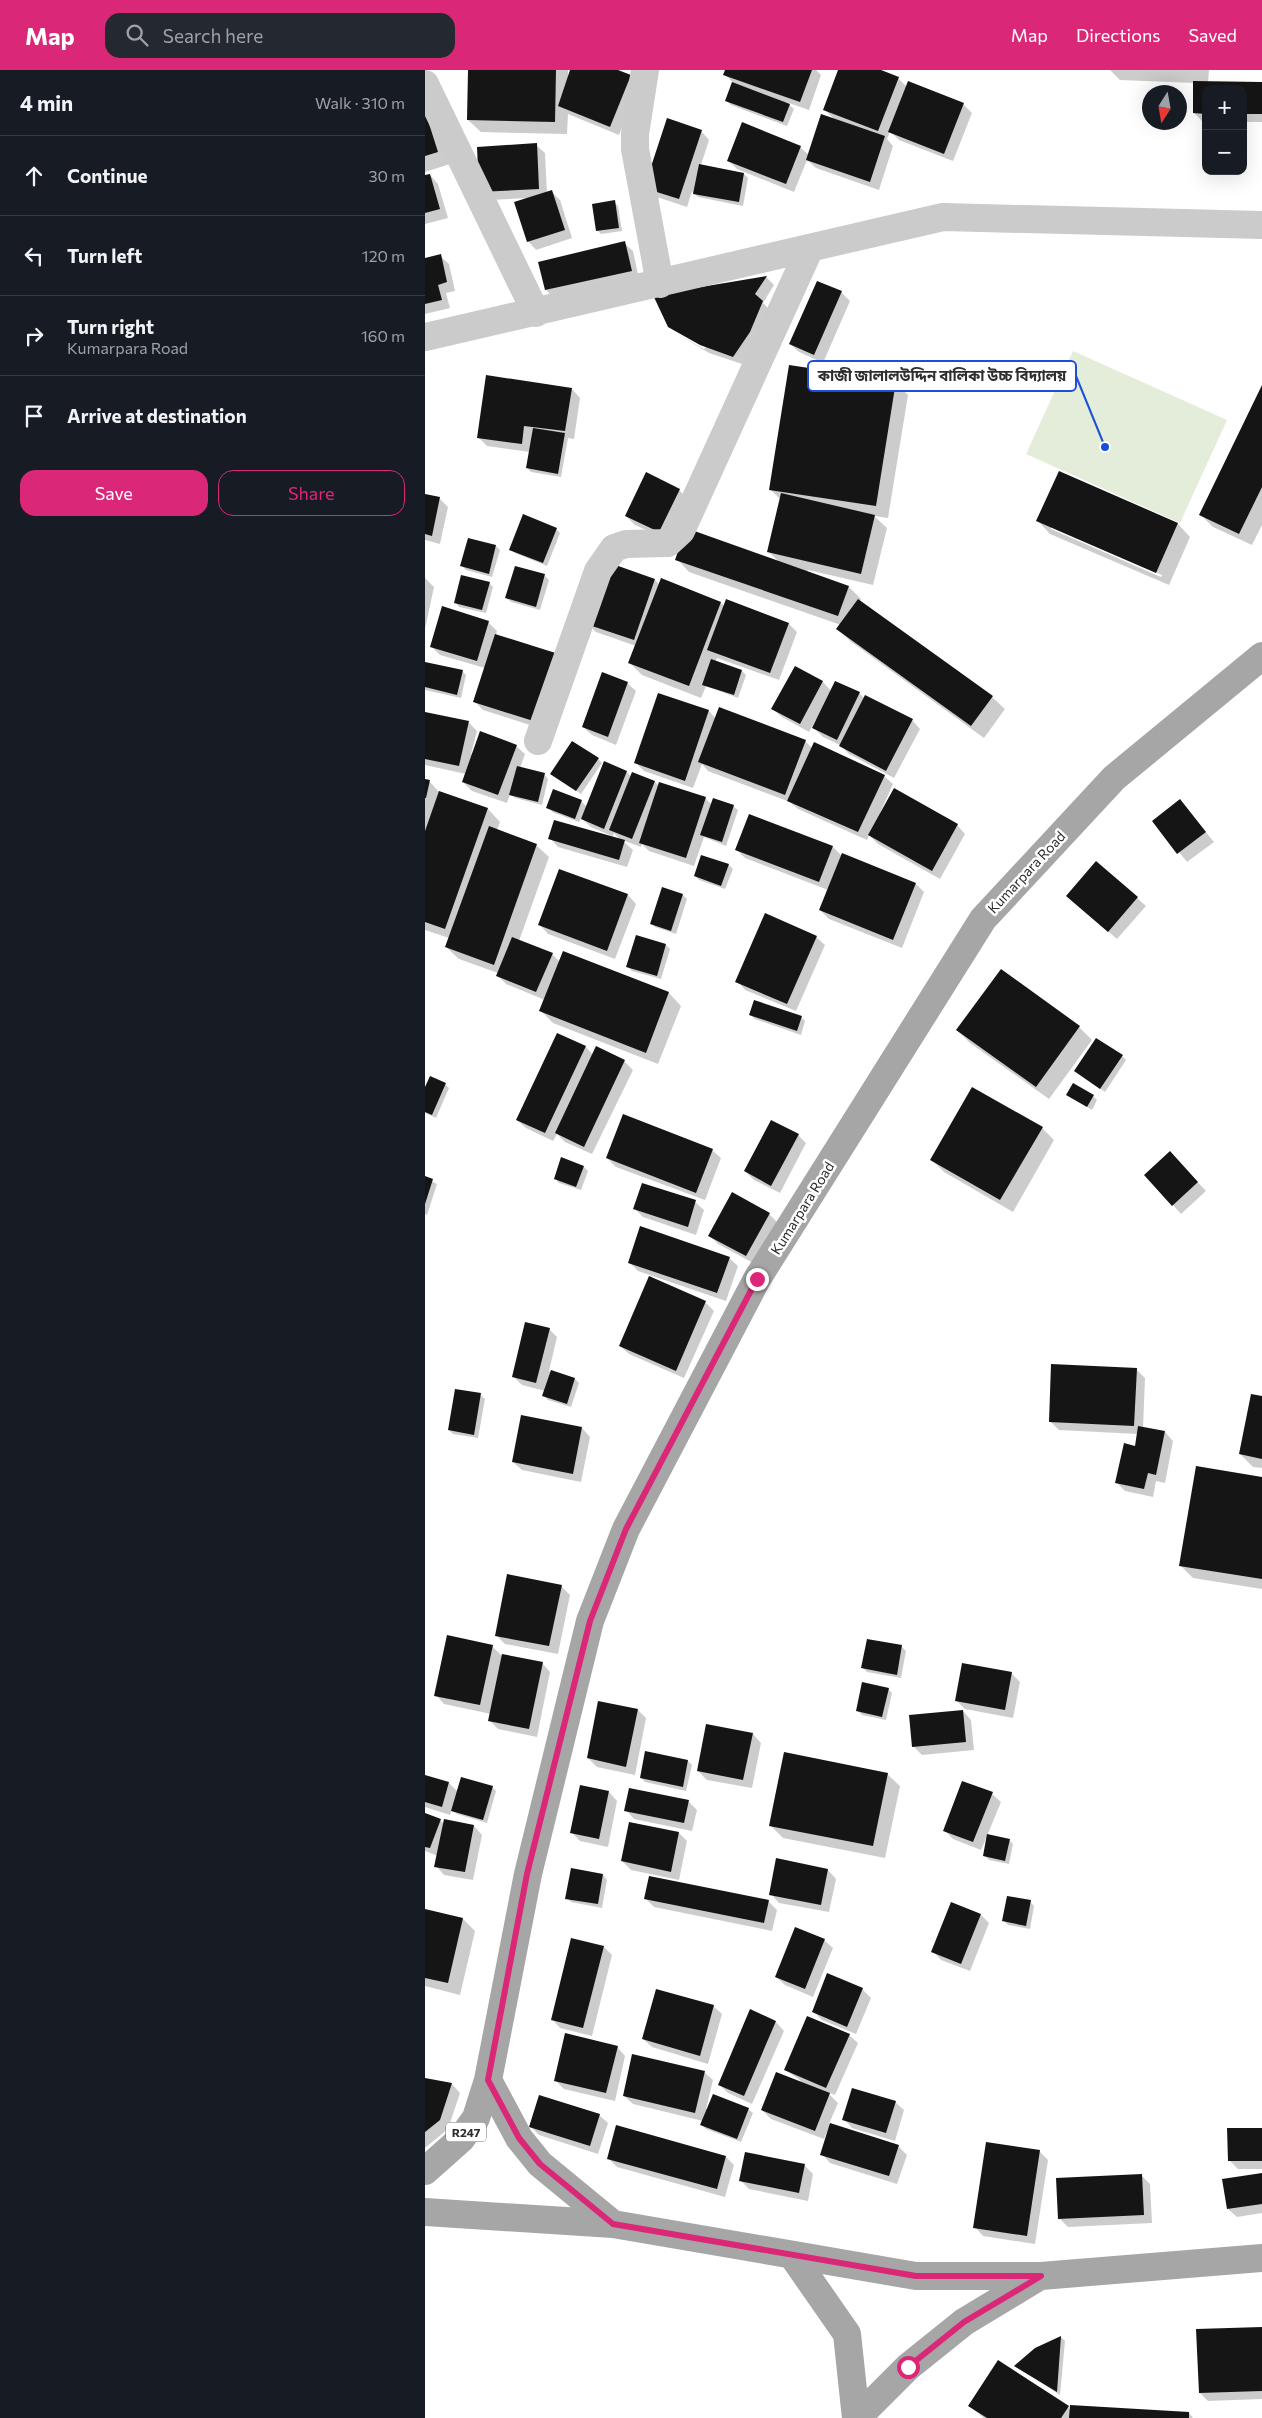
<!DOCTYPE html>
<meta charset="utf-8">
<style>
:root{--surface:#171b24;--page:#242831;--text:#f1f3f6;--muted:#9ea1a6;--line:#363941;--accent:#db2777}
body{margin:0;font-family:Commissioner,"Noto Sans Bengali",sans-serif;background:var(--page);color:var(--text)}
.controls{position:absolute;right:15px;top:15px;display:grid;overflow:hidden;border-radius:10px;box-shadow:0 5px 20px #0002}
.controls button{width:45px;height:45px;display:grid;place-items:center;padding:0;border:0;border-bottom:1px solid var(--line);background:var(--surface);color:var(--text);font:25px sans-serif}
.compass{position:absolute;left:717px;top:15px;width:45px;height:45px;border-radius:50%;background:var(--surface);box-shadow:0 5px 20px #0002;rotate:191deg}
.stop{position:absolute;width:15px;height:15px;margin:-11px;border:4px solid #db2777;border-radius:50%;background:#fff}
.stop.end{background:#db2777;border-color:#fff;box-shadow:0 1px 5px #0008}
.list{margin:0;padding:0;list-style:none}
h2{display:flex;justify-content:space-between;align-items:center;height:65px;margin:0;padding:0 20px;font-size:21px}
h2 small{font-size:16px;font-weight:400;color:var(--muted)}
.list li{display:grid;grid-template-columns:32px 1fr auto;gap:15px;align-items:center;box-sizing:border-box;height:80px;padding:0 20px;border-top:1px solid var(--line)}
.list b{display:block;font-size:19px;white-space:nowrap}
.list p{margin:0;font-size:16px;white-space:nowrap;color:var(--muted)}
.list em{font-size:16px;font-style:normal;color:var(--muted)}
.actions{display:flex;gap:10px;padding:15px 20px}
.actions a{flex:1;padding:11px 0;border:1px solid var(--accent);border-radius:15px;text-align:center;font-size:18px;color:var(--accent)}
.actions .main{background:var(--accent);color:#fff}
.icon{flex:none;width:28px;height:28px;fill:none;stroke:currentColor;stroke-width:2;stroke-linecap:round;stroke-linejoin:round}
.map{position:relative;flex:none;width:837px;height:2348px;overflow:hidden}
header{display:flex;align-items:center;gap:30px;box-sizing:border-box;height:70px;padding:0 25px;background:var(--accent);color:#fff}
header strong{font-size:24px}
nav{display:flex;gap:28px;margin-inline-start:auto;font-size:18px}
.search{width:350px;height:45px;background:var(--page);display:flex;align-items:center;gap:12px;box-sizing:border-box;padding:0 18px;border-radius:15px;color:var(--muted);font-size:19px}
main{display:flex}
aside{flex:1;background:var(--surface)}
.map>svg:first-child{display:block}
.green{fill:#e3edda}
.shadow{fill:#0003;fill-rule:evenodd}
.building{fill:#151515}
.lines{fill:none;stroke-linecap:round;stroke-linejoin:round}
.minor{stroke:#cbcbcb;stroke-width:28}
.major{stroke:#a6a6a6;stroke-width:28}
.route{stroke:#db2777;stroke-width:6}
.labels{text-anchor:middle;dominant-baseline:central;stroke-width:5;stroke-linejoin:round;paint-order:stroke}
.shield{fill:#fff;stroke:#6d6d6d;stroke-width:1}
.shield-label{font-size:12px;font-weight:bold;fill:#2e2e2e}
.street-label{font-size:14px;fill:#2e2e2e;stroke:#fff}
.leader{fill:none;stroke:#1d4ed8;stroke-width:2}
.callout-dot{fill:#1d4ed8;stroke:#fff;stroke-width:2}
.callout{fill:#fff;stroke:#1d4ed8;stroke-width:2}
.callout-label{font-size:15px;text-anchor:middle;font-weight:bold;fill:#2e2e2e}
</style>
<header>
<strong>Map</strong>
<div class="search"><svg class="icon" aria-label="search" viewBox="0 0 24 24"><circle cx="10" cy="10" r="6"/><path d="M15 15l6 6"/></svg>Search here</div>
<nav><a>Map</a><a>Directions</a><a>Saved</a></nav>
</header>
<main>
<aside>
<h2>4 min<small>Walk · 310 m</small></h2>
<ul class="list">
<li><svg class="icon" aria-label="ahead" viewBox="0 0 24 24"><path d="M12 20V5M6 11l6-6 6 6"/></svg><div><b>Continue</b></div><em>30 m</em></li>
<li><svg class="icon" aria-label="left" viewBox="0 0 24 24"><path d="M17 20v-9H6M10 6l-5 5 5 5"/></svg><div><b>Turn left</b></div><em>120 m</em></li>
<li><svg class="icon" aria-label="right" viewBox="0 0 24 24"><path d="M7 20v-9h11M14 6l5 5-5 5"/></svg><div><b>Turn right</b><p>Kumarpara Road</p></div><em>160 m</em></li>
<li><svg class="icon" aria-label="arrive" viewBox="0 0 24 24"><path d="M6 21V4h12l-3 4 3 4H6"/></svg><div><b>Arrive at destination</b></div></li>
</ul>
<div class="actions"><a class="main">Save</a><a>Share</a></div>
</aside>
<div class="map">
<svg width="837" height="2348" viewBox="0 0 837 2348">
<rect width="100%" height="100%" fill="#fff"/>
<path class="green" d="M648,281L802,350L755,453L601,384Z"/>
<path class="shadow" d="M44,0H143V6L146,0H190L205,6L214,14L194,65L143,44L142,64L56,62L43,50Z
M301,0H391L396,5L384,40L361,32L369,39L362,56L306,35L302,31L308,13L300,4Z
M414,0H452L473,8L482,17L538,34L547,43L528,91L474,70L465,61L462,69L468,76L454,120L391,98L382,90L369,122L312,99L303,90L375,77L384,85L410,50L400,40Z
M685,0H784L783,12L837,13V52H818V19H781V52H778L769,43L770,13L695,10Z
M0,25L25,94L0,102Z
M276,61L284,70L276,95L319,104L323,108L318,136L273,127L267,121L262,137L229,126Z
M111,75L120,83L122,123L126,121L135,130L147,168L111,180L103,171L104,128L64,130L55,122Z
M5,105L13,114L23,148L0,154V106Z
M189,132L193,136L197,161L176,164L172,160Z
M199,173L208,181L214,209L129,228L121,220L114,193Z
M15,186L24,194L30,221L21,223L25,238L0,244V189Z
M341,207L349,215L338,233L346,241L317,294L284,283L251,263L279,279L281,277L244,256Z
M393,212L416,222L425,231L398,293L374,282L365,274Z
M470,313L483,325L463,448L449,446L462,458L448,515L383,500L382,502L424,517L436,529L435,532L567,627L580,639L559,668L425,571L413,559L416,555L264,502L252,489L354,492L344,482L356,430L345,419Z
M837,318V455L827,475L788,457L775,444Z
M147,319L155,328L149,369L143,368L136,407L106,402L102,398L105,382L62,376L53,367Z
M634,402L753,454L765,467L744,515L625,464L613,451ZM626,456L737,505L736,507L626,459Z
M254,420L263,429L243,470L210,455L201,446Z
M0,425L14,428L23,437L15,474L0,470Z
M131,459L135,463L122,496L90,483L86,479Z
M71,476L75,480L67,507L41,500L37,496Z
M120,506L124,510L115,540L86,532L82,528Z
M0,508L9,517L0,559Z
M230,510L235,515L296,533L300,537L364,554L372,562L354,610L292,588L290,592L317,601L321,605L313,628L281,616L276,628L217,605L205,593L211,576L171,562L162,553Z
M64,513L68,517L61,543L34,537L30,532Z
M63,552L72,561L71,565L127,662L58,640L50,632L60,598L15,585L6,576Z
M0,593L37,601L41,605L36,628L0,620Z
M398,612L406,621L434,623L440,629L487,650L495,659L469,708L424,684L415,675L398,667L389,658L393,650L391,649L384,662L357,647L348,639Z
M202,613L211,621L191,675L167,665L158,657Z
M234,624L284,641L291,649L380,671L388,679L459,706L468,714L455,743L532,755L540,764L515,809L453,774L444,765L442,770L373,739L365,732L283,701L277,694L268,718L219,701L211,693Z
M0,643L43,652L52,661L46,684L91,676L100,684L95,698L119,704L123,709L117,735L90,728L85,724L82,733L47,721L38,712L41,704L0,695Z
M173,689L177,693L156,724L127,704Z
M202,702L206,707L230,712L234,716L280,728L287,735L308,736L313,740L301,776L279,767L269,796L224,781L217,774L216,777L197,770L208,780L202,797L133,777L125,768H187V766L166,757L156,748L154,752L127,742L123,737L156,731L162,737ZM189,763L196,771L187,768Z
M0,710L5,712L13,721L63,739L75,752L72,760L111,775L124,787L94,871L127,884L135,892L139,883L244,923L256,936L233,994L128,953L116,941L120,930L81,914L73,906V903L34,889L21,877L24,868L0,860Z
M755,731L789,772L762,792L729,751Z
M325,746L408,777L417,786L491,814L499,822L477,878L404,849L395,840L403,820L320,788L312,780Z
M304,795L308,799L300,819L274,810L270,806Z
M135,801L203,825L211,834L190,889L123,864L115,855Z
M238,819L258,825L262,829L251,864L230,857L226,853Z
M712,828L721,836L692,869L651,834Z
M391,867L400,875L371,941L320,920L312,911Z
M241,875L245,879L236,909L207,901L203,897Z
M576,901L654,957L667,970L624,1029L545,973L532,960Z
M325,945L376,947L380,951L376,965L330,949Z
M133,964L161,977L168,985L199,991L208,1000L167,1084L140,1072L132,1064L128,1071L101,1058L92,1050Z
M697,986L701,990L680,1022L651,1001Z
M20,1014L24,1018L11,1048L0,1043V1021Z
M643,1025L668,1026L672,1030L667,1040Z
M617,1058L629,1070L588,1142L519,1102L506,1089Z
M373,1065L381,1073L355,1123L329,1110L320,1101Z
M287,1080L296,1088L280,1130L191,1097L182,1088Z
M753,1091L781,1121L756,1144L748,1135Z
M159,1097L163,1101L156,1120L134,1113L130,1108Z
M0,1107L12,1114L2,1145L0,1144Z
M270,1132L279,1140L271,1165L218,1147L210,1139Z
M344,1144L352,1152L330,1194L293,1174L284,1165Z
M304,1188L313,1196L301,1231L213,1201L204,1192Z
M280,1232L289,1241L259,1308L204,1284L195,1276Z
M124,1259L132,1267L124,1301L150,1309L154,1313L146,1337L123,1330L119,1326L120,1321L97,1315L88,1306Z
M711,1299L720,1308L718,1358L740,1362L748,1371L740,1413L731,1411L728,1427L700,1421L692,1413L711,1377L713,1364L634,1360L625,1351Z
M55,1325L60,1329L53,1368L28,1364L24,1360Z
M837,1327V1398L828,1397L815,1384Z
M157,1358L165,1367L156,1412L97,1400L88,1392Z
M837,1408V1519L768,1508L755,1495Z
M136,1516L145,1525L133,1584L80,1574L71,1565Z
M443,1570L477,1577L481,1581L476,1608L442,1602L438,1598Z
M67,1576L78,1587L117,1593L125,1602L112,1667L73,1659L65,1651L66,1644L19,1634L11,1625Z
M586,1603L595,1612L588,1648L540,1639L531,1630Z
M463,1619L467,1623L461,1650L437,1645L433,1641Z
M213,1640L221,1648L210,1705L172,1697L163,1688Z
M538,1641L546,1650L549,1680L497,1685L488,1676Z
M328,1664L336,1673L327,1718L282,1710L273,1701Z
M263,1691L267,1695L261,1721L220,1712L216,1708Z
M462,1704L475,1716L460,1788L358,1768L345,1755Z
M0,1706L24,1713L33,1722L67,1717L71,1721L62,1753L32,1744L27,1739L25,1745L0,1737Z
M184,1722L192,1731L183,1777L155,1771L147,1763Z
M567,1724L576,1732L562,1766L584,1770L588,1774L584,1794L564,1790L560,1786L562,1766L556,1780L528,1769L519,1760Z
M263,1731L272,1740L267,1761L209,1749L201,1740Z
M0,1744L15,1750L19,1754L49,1756L57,1765L48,1810L19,1805L11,1796L13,1786L0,1781Z
M254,1763L262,1771L254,1810L206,1800L197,1791Z
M147,1800L178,1805L182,1810L177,1838L146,1832L142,1828Z
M403,1800L411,1809L404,1842L354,1833L346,1824Z
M221,1829L343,1831L352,1840L347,1861L229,1837Z
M605,1832L609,1836L605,1859L583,1855L579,1851Z
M0,1840L38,1849L50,1861L35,1925L0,1916Z
M556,1845L564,1853L545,1901L516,1890L508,1881Z
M399,1870L408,1878L388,1927L360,1915L351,1907Z
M179,1877L187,1885L167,1966L135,1958L127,1949Z
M437,1919L446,1928L431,1964L397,1950L388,1941Z
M288,1936L297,1944L283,1994L227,1977L218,1969Z
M326,1941L351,1952L359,1961L327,2034L303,2023L294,2014Z
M424,1965L433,1973L410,2025L402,2022L413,2033L404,2054L473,2076L482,2085L472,2114L405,2093L397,2084L405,2060L403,2059L399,2069L346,2049L337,2040L375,2013L376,2011L361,2000Z
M192,1977L200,1986L190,2031L139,2019L130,2010Z
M279,2002L288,2010L281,2039H323L328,2043L316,2072L281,2059L277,2055L278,2051L208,2034L199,2026Z
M0,2010L27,2014L35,2023L23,2059L0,2078Z
M470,2032L479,2040L470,2071L427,2058L419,2049Z
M174,2045L183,2053L173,2084L114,2065L106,2057Z
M837,2059V2099H813L804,2090Z
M614,2081L623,2090L610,2174L558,2166L550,2157Z
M301,2087L309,2095L300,2127L192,2097L183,2088Z
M379,2095L388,2104L383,2131L324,2119L316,2111Z
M837,2104V2143L812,2147L803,2139Z
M716,2105L725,2114L727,2153L643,2157L634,2148Z
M837,2258V2329L783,2331L775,2323Z
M636,2267L640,2271L635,2325L595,2299Z
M544,2336L643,2337L645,2340L764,2343L768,2348H559Z"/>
<path class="building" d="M43,0H131L130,52L42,50Z
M145,0H193L206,5L185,57L133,36Z
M300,0H387L375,32L298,5Z
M413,0H456L474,7L453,61L398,40Z
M483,11L539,33L519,84L463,62Z
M768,11L837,12V44H818V19H781V44L768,43Z
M307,12L365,34L358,52L300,31Z
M0,41L13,82L0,86Z
M396,44L460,66L445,112L381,90Z
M242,48L277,60L254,129L219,118Z
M317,52L376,76L361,114L302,91Z
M112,73L114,119L54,122L52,77Z
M274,94L319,103L314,132L268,124Z
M5,104L15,139L0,143V105Z
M127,120L140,160L102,172L89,132Z
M190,130L194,158L171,161L167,134Z
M200,171L207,201L120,220L113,192Z
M16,184L22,212L13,215L17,230L0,234V188Z
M342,206L330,224L338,231L325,262L308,287L275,275L243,257L228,225Z
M392,211L417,221L389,285L364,274Z
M364,295L471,311L451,436L344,420Z
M61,305L147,318L140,361L99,356L97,374L52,368Z
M837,315V417L814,464L774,445Z
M108,358L140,363L133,404L101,398Z
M634,401L753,453L731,503L611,451Z
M221,402L255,419L234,462L200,446Z
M356,423L450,445L436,504L342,482Z
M0,424L15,427L7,466L0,464Z
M98,444L132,458L118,493L84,480Z
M261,458L424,516L413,546L250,490Z
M43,468L71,475L64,504L35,496Z
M182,492L230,509L209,570L161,554Z
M90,496L120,504L111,537L80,528Z
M36,505L65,512L57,540L29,533Z
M236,508L296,532L264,616L203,593Z
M301,529L364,553L345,603L282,580Z
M433,529L568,626L546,656L411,559Z
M17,536L64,551L52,591L5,577Z
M70,564L140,586L118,654L48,632Z
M286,589L317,600L309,625L277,615Z
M0,592L38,600L32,625L0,617Z
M370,596L398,611L375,654L346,639Z
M177,602L203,612L183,667L157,657Z
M410,611L435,622L412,670L387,658Z
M233,623L284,640L260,711L209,693Z
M440,625L488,649L461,701L414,676Z
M294,637L381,670L360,725L273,692Z
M0,642L44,651L34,696L0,689Z
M55,661L92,675L73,725L37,712Z
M147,671L174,688L151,721L125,704Z
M389,672L460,705L433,762L362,731Z
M179,691L202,701L179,759L156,749Z
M92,696L120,703L113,732L84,725Z
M207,702L230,711L207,769L184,760Z
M0,709L5,710L1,728H0Z
M234,712L281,727L261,788L214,773Z
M469,718L533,754L507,801L443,765Z
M128,719L157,730L150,749L121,738Z
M14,721L63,738L20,859L0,852V761Z
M288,728L309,735L297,772L275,765Z
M755,729L781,762L752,784L727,751Z
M324,744L408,776L394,812L310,780Z
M129,750L200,770L194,790L123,769Z
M64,756L112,774L69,895L20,877Z
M417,783L491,813L468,870L394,840Z
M276,785L304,794L296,816L269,806Z
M671,791L713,827L683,862L641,826Z
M134,799L203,824L182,881L113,855Z
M237,817L258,824L246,861L225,854Z
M340,843L392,866L362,934L310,912Z
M211,865L241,874L232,906L201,897Z
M87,867L128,883L111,922L71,906Z
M138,881L244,922L221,983L114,941Z
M576,899L655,956L611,1017L531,960Z
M329,930L377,946L372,961L324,945Z
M132,963L161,976L120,1063L91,1050Z
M671,968L698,985L675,1019L649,1001Z
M171,976L200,990L159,1077L130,1063Z
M5,1006L21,1013L7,1045L0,1042V1017Z
M648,1013L669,1025L662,1037L641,1025Z
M547,1017L618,1057L575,1130L505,1090Z
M198,1044L288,1079L271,1123L181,1088Z
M346,1050L374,1064L346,1116L319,1101Z
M745,1081L773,1112L747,1136L719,1105Z
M136,1087L159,1096L151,1117L129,1109Z
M0,1106L8,1109L0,1134Z
M217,1113L271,1130L263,1157L208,1139Z
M307,1122L345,1143L321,1186L283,1166Z
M215,1156L305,1187L292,1223L203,1193Z
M224,1206L281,1231L251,1301L194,1276Z
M100,1252L125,1258L111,1313L87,1307Z
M626,1294L712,1298L709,1356L624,1352Z
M126,1300L150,1308L142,1334L117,1326Z
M30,1319L56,1323L49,1365L23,1360Z
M826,1324L837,1326V1389L814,1384Z
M96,1345L157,1357L148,1404L87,1392Z
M713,1356L740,1361L731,1405L723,1403L719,1419L690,1413L699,1373L710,1376Z
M771,1396L837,1407V1509L754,1496Z
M82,1504L137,1515L124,1576L70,1566Z
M22,1565L68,1575L55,1635L9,1626Z
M442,1569L477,1575L472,1605L436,1598Z
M77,1584L118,1592L104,1659L63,1651Z
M537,1593L587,1602L580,1640L530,1631Z
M437,1612L464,1618L457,1647L431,1641Z
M173,1631L213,1639L201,1697L162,1688Z
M538,1640L541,1672L487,1677L484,1645Z
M281,1654L328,1663L318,1710L272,1701Z
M220,1681L263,1690L258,1717L215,1708Z
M359,1682L463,1703L448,1776L344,1756Z
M0,1705L24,1712L17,1737L0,1732Z
M36,1707L68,1716L58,1750L26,1741Z
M537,1711L568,1722L548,1772L518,1761Z
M155,1715L184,1721L174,1769L145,1763Z
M204,1718L264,1730L259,1753L199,1741Z
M0,1743L16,1749L5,1778L0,1777Z
M19,1749L49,1755L40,1802L9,1797Z
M204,1752L254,1762L246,1802L196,1791Z
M562,1764L585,1769L580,1791L558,1786Z
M351,1788L403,1799L396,1835L344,1825Z
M146,1798L178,1804L173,1834L140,1829Z
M224,1806L344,1830L339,1853L219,1829Z
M582,1826L606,1830L601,1856L577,1851Z
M526,1832L556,1844L536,1894L506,1882Z
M0,1839L38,1848L23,1913L0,1908Z
M370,1857L400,1869L380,1919L350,1907Z
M146,1868L179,1876L158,1958L126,1950Z
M402,1903L438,1918L422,1957L387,1942Z
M231,1919L289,1935L275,1986L217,1969Z
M325,1939L351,1951L319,2026L293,2015Z
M382,1946L425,1964L401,2018L359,2000Z
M140,1963L193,1976L181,2023L129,2011Z
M207,1984L280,2001L270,2043L198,2026Z
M351,2002L405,2023L390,2061L336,2040Z
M0,2008L27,2013L15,2050L0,2062Z
M427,2018L471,2031L461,2063L417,2050Z
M288,2024L324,2038L312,2069L275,2055Z
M114,2025L175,2044L165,2076L104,2057Z
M405,2053L474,2075L464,2106L395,2085Z
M191,2055L301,2086L292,2119L182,2089Z
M802,2058H837V2091H803Z
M561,2072L615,2080L602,2166L548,2158Z
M320,2082L380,2094L374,2123L314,2111Z
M837,2103V2134L802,2139L797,2109Z
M717,2104L719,2145L633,2149L631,2108Z
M837,2257V2321L774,2323L771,2259Z
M636,2266L632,2322L589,2296L610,2278Z
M573,2290L644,2336L636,2348H562L543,2336Z
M645,2335L764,2342V2348H644Z"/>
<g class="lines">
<path class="minor" d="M220,0L210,64V79L235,214
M0,14L111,243
M0,267L518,147L837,155
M113,671L173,501L189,478L201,474L243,473L256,461L385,178"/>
<path class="major" d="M63,2010L94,2068L115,2094L188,2154
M0,2101L36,2069L51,2048L63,2010L103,1804L165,1551L201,1459L332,1209L558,849L689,708L837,586
M0,2142L188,2154L491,2206H616L837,2188
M367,2185L422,2264L431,2348
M432,2348L483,2297L539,2252L615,2206"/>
</g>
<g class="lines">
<path class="route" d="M332,1209L201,1459L165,1551L102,1804L63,2010L94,2068L115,2094L188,2154L491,2206H616L539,2252L483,2297"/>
</g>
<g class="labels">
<rect class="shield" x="21" y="2052.5" width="40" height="19" rx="4"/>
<g class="shield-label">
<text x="41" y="2062">R247</text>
</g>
<g class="street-label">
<text transform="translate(601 802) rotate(-47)">Kumarpara Road</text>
<text transform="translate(377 1138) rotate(-58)">Kumarpara Road</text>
</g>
</g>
<path class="leader" d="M680 377L651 306"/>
<circle class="callout-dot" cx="680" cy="377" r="5"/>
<rect class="callout" x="383" y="291" width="268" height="30" rx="5"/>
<g class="callout-label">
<text x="517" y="311">কাজী জালালউদ্দিন বালিকা উচ্চ বিদ্যালয়</text>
</g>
</svg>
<div class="controls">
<button>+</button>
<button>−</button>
</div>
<svg class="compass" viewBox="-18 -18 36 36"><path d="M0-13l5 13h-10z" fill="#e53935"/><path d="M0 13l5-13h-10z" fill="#9ea1a6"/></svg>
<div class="stop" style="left:483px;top:2297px"></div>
<div class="stop end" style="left:332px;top:1209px"></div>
</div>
</main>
